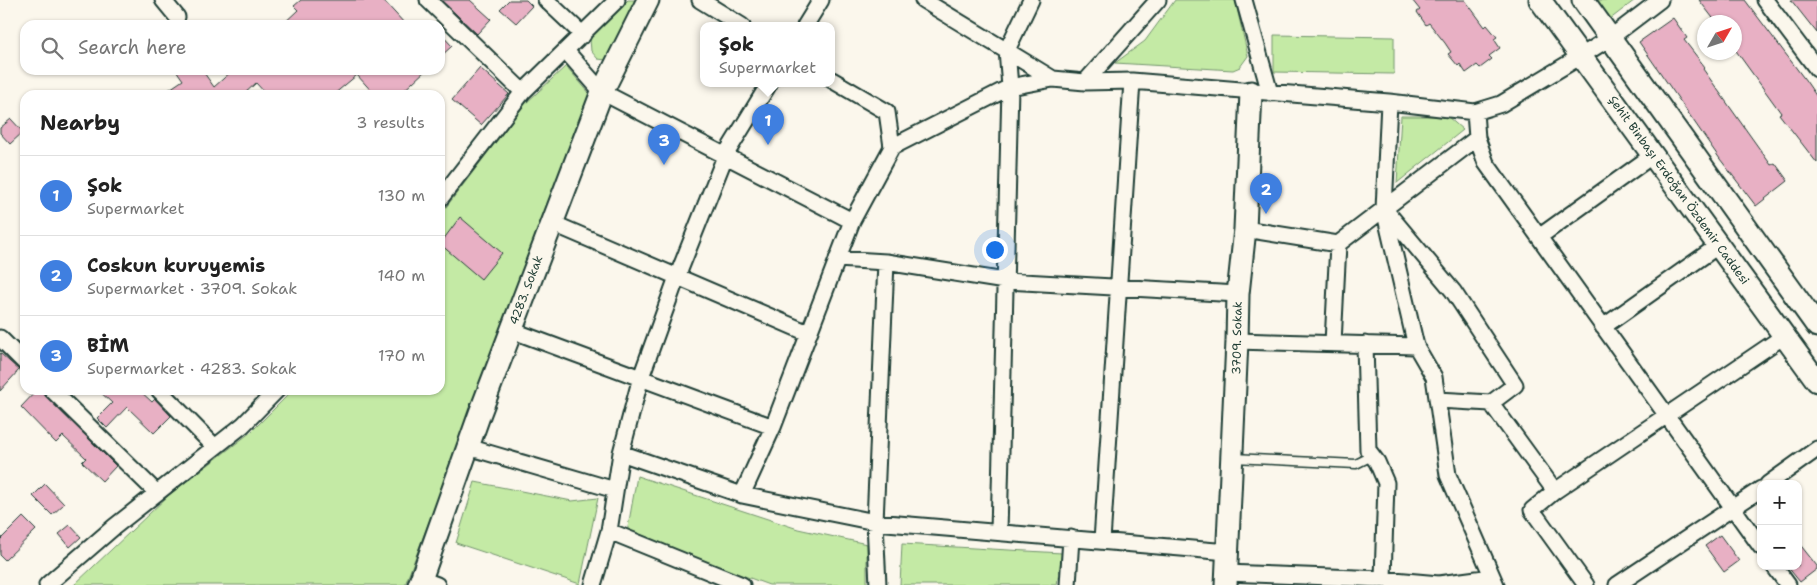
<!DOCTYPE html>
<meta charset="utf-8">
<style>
:root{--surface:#fff;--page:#f2f2f2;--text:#222;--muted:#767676;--line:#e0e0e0;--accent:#1f3d34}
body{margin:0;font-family:"Shantell Sans",sans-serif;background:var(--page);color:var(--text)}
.controls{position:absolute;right:15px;bottom:15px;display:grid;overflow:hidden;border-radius:10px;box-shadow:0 1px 4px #0004}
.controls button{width:45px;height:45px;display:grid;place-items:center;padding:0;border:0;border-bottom:1px solid var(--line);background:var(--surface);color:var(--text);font:25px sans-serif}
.compass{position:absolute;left:1697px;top:15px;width:45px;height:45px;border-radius:50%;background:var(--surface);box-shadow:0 1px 4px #0004;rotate:51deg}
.you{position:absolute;left:994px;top:249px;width:18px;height:18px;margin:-12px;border:4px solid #fff;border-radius:50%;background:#1a73e8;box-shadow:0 0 0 8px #1a73e833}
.badge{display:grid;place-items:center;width:32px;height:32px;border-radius:50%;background:var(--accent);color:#fff;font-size:16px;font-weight:700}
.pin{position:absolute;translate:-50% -41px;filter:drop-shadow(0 1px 2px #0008)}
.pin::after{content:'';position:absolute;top:26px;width:18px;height:15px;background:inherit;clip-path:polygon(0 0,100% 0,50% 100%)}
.popup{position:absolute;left:700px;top:22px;width:135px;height:65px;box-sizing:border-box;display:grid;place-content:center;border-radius:10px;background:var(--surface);filter:drop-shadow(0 1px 4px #0005);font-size:16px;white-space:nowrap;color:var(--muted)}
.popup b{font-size:19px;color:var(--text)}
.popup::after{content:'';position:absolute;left:50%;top:100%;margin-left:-10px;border:10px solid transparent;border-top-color:var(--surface)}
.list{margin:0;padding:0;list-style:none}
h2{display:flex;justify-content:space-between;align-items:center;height:65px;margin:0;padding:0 20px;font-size:21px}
h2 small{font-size:16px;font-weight:400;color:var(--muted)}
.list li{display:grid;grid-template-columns:32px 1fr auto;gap:15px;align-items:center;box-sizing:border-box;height:80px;padding:0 20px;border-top:1px solid var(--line)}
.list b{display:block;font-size:19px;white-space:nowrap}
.list p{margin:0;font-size:16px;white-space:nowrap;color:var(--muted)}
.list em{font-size:16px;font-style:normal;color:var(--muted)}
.icon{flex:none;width:28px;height:28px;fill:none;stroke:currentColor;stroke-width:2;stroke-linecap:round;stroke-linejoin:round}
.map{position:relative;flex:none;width:1817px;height:585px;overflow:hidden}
.search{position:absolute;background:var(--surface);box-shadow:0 1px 4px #0004;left:20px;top:20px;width:425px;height:55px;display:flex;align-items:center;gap:12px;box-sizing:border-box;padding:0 18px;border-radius:15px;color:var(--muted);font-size:19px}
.panel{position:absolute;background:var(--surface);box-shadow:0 1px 4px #0004;left:20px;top:90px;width:425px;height:305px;border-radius:15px}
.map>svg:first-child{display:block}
.green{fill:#c4eaa5;stroke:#72946c}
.building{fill:#e8b0c4;stroke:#1f3d34}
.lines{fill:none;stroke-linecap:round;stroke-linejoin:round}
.lane-casing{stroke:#1f3d34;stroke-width:11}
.street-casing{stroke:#1f3d34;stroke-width:19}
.secondary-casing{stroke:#1f3d34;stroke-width:25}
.lane{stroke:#fbf7ec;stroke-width:8}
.street{stroke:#fbf7ec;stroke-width:15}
.secondary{stroke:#fbf7ec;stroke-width:21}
.labels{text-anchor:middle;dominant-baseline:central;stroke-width:4;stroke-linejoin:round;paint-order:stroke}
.street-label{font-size:12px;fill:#1f3d34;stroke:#fbf7ec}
</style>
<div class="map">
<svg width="1817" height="585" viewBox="0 0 1817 585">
<rect width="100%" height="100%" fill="#fbf7ec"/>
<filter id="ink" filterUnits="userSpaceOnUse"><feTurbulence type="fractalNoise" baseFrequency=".02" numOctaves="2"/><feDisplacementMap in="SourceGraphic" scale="10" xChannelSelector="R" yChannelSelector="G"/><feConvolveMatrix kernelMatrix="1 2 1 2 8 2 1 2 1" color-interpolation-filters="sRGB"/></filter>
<g filter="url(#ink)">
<path class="green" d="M628,0H638L606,60L598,59L591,51L590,39Z
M1175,0H1235L1248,56L1240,67L1233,70L1115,63L1145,41Z
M1595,0H1635L1609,20Z
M1274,35L1394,37V74L1274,72Z
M566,66L591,95L405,585H74L169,495L251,432L293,390H440V215L525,104Z
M1401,116H1447L1463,130L1397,183Z
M637,476L798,529L867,544V585H769L627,533Z
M475,482L572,501L598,498L580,584L456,543Z
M902,544L1062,553L1057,585H900Z"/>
<path class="building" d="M301,0H383L406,25H282L298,10L294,6Z
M441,0H470L491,19L477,34Z
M509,0H526L532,6L516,23L500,9Z
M1412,0H1465L1485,27L1487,25L1497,37L1494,39L1500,48L1489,56L1492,59L1480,68L1477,65L1466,73L1460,64L1458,66L1448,54L1451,52L1445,43L1429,23L1426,25L1417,12L1420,10Z
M1699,0H1745L1806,81L1817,97V163L1779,114L1781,113L1734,48V22H1716Z
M1791,0H1817V33Z
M1673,18L1687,38L1684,40L1705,67L1703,69L1744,127L1771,165L1775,163L1788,181L1756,206L1720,159L1639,42Z
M440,33L452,46L440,57Z
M480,68L509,94L481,125L452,100Z
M176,70H202L214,87L233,70H426L399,95H375L357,75L333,95H267L256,83L243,95H161L183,80Z
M11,119L23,132L10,144L0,133V128Z
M460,217L502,253L481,279L440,244Z
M0,353L19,370L0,391Z
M37,390H40L116,466L102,481L82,462L86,458L63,436L56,443L21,407Z
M98,390H139L152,402L155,399L171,416L154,433L127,407L107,428L97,418L112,403Z
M45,484L64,504L52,515L33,496Z
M23,517L36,530L5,560L0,555V540Z
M70,525L81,537L70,547L59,534Z
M1720,535L1739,561L1724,572L1705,546Z
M1798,542L1817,566V569L1800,582L1787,566H1798Z"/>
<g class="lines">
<g class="lane-casing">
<path id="lane" d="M1234,458L1356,464L1372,456"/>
</g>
<g class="street-casing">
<path id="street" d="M163,0L177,17
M428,0L523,92
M546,0L583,35
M700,0L742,26
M923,0L1053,79
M1244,0L1270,93
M1765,0L1817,69
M805,26L821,0
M566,51L602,92L852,221
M832,80L887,112L892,147
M1085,82L1158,0
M1389,102L1384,209L1416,346L1434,377L1448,475L1496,585
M1475,112L1477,138L1486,163L1761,547
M440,199L523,92L617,0
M1387,212L1453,291L1515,385L1491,403L1555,491L1532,510L1586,585
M552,223L808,333
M1245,229L1338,244L1477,138
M1539,237L1653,155
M837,259L886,262L1005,281L1238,294
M1603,327L1719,245
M511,330L773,427
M0,338L25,363
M1237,341L1416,346
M1333,343L1338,244
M1365,344L1368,450L1377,462L1386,483L1383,579
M52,390L157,493
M159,390L215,447
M1438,400L1491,403
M468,447L615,490
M621,453L742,495L875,522L1228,552
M1768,484L1817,449
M1555,491L1784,336
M742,495L773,427L852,221L892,147L1010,87L1053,79L1085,82L1132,81L1389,102L1475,112L1501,104L1581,56L1610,38L1660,0
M609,531L742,585
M999,532L1010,87L1007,50L1031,0
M1102,541L1132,81
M1774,566L1788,585
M1226,573L1383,579L1439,584L1492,577
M421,579L437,585
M47,585L114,527L243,425L277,390
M593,585L609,531L621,453L641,377L677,277L726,154L769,84
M878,585L875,522L886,262
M1068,585L1071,538
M1617,585L1761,489"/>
</g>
<g class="secondary-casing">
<path id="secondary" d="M1540,0L1817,381
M1583,0L1817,326
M419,585L480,413L602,92L648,0
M1226,585L1237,341L1238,294L1245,229L1251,92"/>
</g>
<use href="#lane" class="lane"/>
<use href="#street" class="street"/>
<use href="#secondary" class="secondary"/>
</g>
</g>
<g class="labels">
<g class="street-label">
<text transform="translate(1679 190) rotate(54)">Şehit Binbaşı Erdoğan Özdemir Caddesi</text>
<text transform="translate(526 290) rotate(-69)">4283. Sokak</text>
<text transform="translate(1237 338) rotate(-89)">3709. Sokak</text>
</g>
</g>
</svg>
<div class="controls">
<button>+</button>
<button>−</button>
</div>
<svg class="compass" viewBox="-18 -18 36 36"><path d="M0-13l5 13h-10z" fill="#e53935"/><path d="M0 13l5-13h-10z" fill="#767676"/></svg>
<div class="you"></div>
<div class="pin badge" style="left:768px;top:145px;background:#3f7fe0">1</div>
<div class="popup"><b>Şok</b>Supermarket</div>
<div class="pin badge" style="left:1266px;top:214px;background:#3f7fe0">2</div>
<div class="pin badge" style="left:664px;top:165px;background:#3f7fe0">3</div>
<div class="search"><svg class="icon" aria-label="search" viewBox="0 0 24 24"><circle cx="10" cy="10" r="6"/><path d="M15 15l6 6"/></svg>Search here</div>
<section class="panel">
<h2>Nearby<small>3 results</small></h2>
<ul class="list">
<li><span class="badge" style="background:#3f7fe0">1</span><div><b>Şok</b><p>Supermarket</p></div><em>130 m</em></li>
<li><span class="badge" style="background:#3f7fe0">2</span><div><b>Coskun kuruyemis</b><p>Supermarket · 3709. Sokak</p></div><em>140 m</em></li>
<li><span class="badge" style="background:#3f7fe0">3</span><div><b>BİM</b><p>Supermarket · 4283. Sokak</p></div><em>170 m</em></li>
</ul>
</section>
</div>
